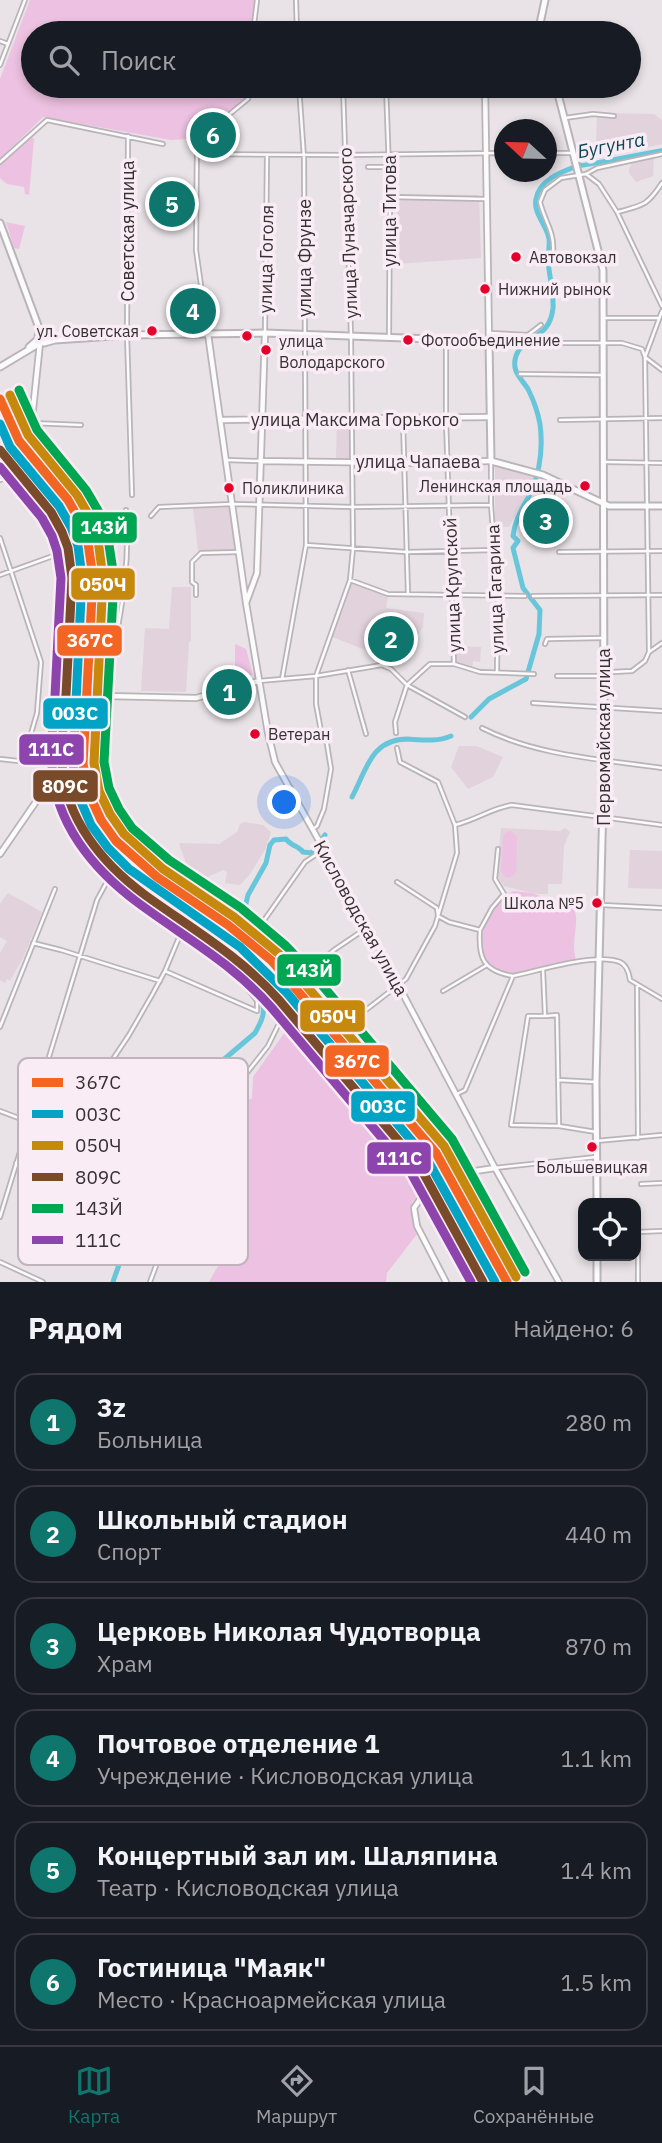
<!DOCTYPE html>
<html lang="ru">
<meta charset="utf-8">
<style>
:root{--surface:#171b24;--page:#242831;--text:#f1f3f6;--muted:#9ea1a6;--line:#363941;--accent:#0f766e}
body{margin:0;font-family:"IBM Plex Sans",sans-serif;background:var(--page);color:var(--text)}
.controls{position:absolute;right:21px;bottom:21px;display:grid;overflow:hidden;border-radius:14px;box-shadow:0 4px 10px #0003}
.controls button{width:63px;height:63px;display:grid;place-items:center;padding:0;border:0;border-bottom:2px solid var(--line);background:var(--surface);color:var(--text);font:35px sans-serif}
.compass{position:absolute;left:494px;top:119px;width:63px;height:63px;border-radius:50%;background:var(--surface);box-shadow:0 4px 10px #0003;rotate:292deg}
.you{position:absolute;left:285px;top:803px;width:24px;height:24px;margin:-18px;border:5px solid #fff;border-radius:50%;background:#1a73e8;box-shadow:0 0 0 10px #1a73e833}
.badge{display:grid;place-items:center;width:46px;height:46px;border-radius:50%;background:var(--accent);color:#fff;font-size:23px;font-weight:700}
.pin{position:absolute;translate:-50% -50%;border:4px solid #fff;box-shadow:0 2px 7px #0006}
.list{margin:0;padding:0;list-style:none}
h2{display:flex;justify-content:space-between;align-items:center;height:91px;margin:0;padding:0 28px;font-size:30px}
h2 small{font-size:23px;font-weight:400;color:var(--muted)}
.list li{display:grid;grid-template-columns:46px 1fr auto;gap:21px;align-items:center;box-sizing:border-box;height:98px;margin:0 14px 14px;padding:0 14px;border:2px solid var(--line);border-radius:21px}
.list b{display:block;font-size:26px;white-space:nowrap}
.list p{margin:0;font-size:23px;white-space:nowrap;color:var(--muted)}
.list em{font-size:23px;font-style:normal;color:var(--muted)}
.icon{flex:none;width:38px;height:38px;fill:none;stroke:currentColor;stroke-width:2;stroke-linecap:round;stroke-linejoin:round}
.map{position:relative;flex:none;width:662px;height:1282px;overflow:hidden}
.search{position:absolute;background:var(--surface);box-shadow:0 4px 10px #0003;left:21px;right:21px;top:21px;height:77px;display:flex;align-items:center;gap:18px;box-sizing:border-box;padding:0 24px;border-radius:38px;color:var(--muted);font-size:26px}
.sheet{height:763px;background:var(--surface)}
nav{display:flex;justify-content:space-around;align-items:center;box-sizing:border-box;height:98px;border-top:2px solid var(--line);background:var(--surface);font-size:19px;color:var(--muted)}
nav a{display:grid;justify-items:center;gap:4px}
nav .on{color:var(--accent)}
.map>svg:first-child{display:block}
.built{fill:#e1d2dc}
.green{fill:#edc1e1}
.water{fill:#67c6da}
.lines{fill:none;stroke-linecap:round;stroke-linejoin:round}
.river{stroke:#67c6da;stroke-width:5}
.minor-casing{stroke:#bab4b8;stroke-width:6}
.tertiary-casing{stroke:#bab4b8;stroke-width:8}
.secondary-casing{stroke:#bab4b8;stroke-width:9}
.minor{stroke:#fcfbfb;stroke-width:2.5}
.tertiary{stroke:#fcfbfb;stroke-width:4.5}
.secondary{stroke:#fcfbfb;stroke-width:5}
.rail-1-casing{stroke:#faecf5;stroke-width:14}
.rail-2-casing{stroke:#faecf5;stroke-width:14}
.rail-3-casing{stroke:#faecf5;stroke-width:14}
.rail-4-casing{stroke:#faecf5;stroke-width:14}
.rail-5-casing{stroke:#faecf5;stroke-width:14}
.rail-6-casing{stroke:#faecf5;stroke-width:14}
.rail-1{stroke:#f26522;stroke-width:9}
.rail-2{stroke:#03a3c6;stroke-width:9}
.rail-3{stroke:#c6880d;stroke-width:9}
.rail-4{stroke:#7a4b2a;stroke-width:9}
.rail-5{stroke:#00a651;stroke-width:9}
.rail-6{stroke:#8e44ad;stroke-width:9}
.bus-dot{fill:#e4002b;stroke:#faecf5;stroke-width:2.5}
.labels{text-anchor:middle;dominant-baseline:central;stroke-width:7;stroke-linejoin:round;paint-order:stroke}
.bus-label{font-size:16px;fill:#353033;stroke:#faecf5;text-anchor:start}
.street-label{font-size:18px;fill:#353033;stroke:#faecf5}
.water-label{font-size:19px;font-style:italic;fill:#0a4651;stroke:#faecf5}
.key{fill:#faecf5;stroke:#bfb4bb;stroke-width:2}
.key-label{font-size:19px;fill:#353033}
.line-badge{stroke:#faecf5;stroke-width:2.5}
.badge-label{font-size:19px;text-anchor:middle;font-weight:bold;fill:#fff}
</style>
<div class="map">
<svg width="662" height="1282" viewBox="0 0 662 1282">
<rect width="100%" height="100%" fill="#e9e2e7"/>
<path class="built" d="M597,113L654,114L662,120V144L639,149L596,146Z
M654,158L653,176L636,182L629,173V169L632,163Z
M398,194L479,195L481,258L396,264Z
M337,421H351L352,459L336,458Z
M495,466L537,474L535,493L529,502L519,509L509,527L495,526Z
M230,507L237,551H198L193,508Z
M350,583L388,596L386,608L424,613L423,627L404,656L363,649L330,636Z
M172,587H191V641L189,642L186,692L141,691L145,628L169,629Z
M455,646L481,647L480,662L473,661L472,669L455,663Z
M459,746H476L503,757L493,777L468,789L451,767Z
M244,822L263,825L271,832L266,848L250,874L240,885L225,883L227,872L223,870L201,880L195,887L187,892L182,881L190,875L179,843L219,844L237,832L240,824Z
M501,828L560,831L565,828L570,832L564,846L562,884H548V894H537L504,886L497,876Z
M630,850L662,851V889L628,888Z
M8,893L42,912L24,956L10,981L7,979L5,983L0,980V953L7,941L0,937V904Z"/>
<path class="green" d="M30,0H258L254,33H33V86H250L246,97L194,142L188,139L171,140L43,117L0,159V79Z
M31,136L34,139L29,195L25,194L24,187L7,184L0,178V165Z
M6,222L25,226L19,249L14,248Z
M381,629L406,633L410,640L408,647L400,650L376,646L372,642L373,635Z
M235,644L246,649L253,675L235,679Z
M511,831L517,837L516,872L513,876L507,878L501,872L503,837L505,833Z
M513,891L532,893L555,902L561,894C589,913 568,933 576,960C558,965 526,975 507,973C460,969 485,905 513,891Z
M290,1025L426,1176L430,1183L412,1202L417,1234L387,1273L386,1282H209L222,1259L221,1241H202L201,1233L177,1235L186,1179L220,1102L252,1099L253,1077Z"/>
<path class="water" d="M662,148V154L659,155L580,168L578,164Z"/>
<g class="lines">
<path class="river" d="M471,717L489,699L526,679L539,634L540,610L523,588L513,548L518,541L513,536C515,518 523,508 531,492C540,471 543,447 540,424C538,413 533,399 528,389C521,378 511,371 516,356C523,335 550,340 553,308C554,294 549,275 548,260C548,253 550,246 549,239C547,225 533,214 536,199C539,179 564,171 580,165
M352,797C367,769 371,739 408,739C423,740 437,742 451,736
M113,1282C119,1263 128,1244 133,1225C145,1184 148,1136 175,1101L255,1033C261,1022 266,1014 262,1001L237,957L236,946L248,895L266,863L270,845L274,840L286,839C291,846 299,846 303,852L312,853L325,835"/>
<g class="minor-casing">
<path id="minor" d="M296,0L297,33
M468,26V33
M253,33L257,0
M0,41L8,44
M0,65L25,0
M386,86L390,197L389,337
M565,118L593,114L614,116
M128,136L127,335L132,495
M546,153H571
M197,154L345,155L504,153
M0,162L47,120L163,144
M368,167H389
M586,174L599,184L617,212L662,306
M390,197L485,199
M618,212C643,205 647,206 662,183
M553,253C555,232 545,222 540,202L545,190L561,178L586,174L597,168L662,154
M604,318H659
M265,333L267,155
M489,333L528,335L541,325
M208,334L196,250L197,141L248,99L252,86
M446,342V419L454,664
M549,343H622L642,349L645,357L662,370
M520,374L602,375
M403,420L408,595
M560,420L662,418
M32,423L81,425
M0,437L8,452L18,460L24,471L33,476L39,483L65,526L70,543V565L78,603L72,679L65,726L60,740L44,759L37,763L0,759
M226,460L260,461
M491,461V505L498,597L497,672
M606,462L662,463
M0,480L23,471
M151,516L159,507L232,504L353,507L491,505
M0,538L41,662L37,713L23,761
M306,545L406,552L495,550
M559,552L662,551
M0,575L64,552L69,553
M350,580L388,594L525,596
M196,595V585L192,582V562L201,553L239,552
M533,596L662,595
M545,644L547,639L604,638
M113,652C123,605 130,558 126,510
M649,652L645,357L662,311
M348,670L366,734
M557,676H604L612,672L632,671L645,661L649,652L662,643
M282,679L306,545L304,158L299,86
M259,681L316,676L382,665L391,669L407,685L465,717
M533,703L662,711
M482,728C537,756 601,759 662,768
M396,733L395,722L407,685L430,664H454L480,672L534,674
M63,797L117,863L214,936L237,975L257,1001V1011L165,971
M455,825C476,820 492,808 512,805L662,825
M313,829L317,826L324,809L331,769L327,744L321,731L316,704V676L350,580L353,549L351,336L343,86
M323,850L305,862L253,936L295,976L325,1016L380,1075L429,1133L446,1162L462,1173
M397,882L437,908L438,916L449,922L480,930L492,908L504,894L495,879L498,849
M602,905L662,908
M480,930C478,958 483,971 513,976
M33,943L61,950L160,981
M245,945L289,992L296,1028L378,1117L427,1175L434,1188
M543,970L545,1016H528L511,1125L559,1126L596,1132
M299,980L334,950L368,927
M637,987L638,1138
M443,991L487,965
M546,1016L557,1015L559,1126
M0,1027L55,889
M340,1030L406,979L435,926L457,853L455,825L438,782L400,762L397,748
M558,1080L596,1082
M457,1094L465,1090L513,976C538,971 597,952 620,962C627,965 629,973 630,980L662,999
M0,1111L29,1122
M596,1141L662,1135
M16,1163L44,1176L68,1182
M495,1168L596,1157
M641,1184L662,1183
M0,1217L97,900L117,863
M637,1232L662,1231
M638,1232V1282
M63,1256L74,1211L68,1182L89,1095L129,1035L152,995L165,971L188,916
M0,1262L43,1282
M150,1282L180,1201L204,1155L228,1097L268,1046L291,999"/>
</g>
<g class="tertiary-casing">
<path id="tertiary" d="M485,86L489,341
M208,334L246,603L268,733L275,762L375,941L495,1168L559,1282
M220,420L490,417
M260,461L404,463L491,461
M246,603L257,573L265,333
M107,696L196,698L259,681
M0,854L53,777C67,764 84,769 94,757L113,652L103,636L99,623V572L97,550L89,525L72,495L40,457L30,438L40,343
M446,1282L417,1226L414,1208L425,1192L462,1173L495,1168"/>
</g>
<g class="secondary-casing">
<path id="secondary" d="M538,33L545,0
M556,86L603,270L604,761L596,1082L597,1203
M0,223L39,328L45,336L55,340
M44,343L55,340L127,335L265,333L489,341L491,461L543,475L609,506H662
M29,347L38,339L39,329
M0,367L40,343
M597,1256V1282"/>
</g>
<use href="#minor" class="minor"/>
<use href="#tertiary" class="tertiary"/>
<use href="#secondary" class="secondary"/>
<g class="rail-1-casing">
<path id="rail-1" d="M0,399L19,441L68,500L81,523L88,543L93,577L83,764L89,794L101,820L116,841L157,877L228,925L272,961L436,1153L507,1282"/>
</g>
<g class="rail-2-casing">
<path id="rail-2" d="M0,424L10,447L59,506L71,527L78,546L82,577L73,764L79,797L91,825L108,848L129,869L240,947L287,993L427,1159L495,1282"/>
</g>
<g class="rail-3-casing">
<path id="rail-3" d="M10,395L28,435L77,495L91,519L98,540L103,578L94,763L99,791L110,814L124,834L163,869L234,917L279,954L444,1146L516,1277"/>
</g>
<g class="rail-4-casing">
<path id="rail-4" d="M0,450L51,512L62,532L68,548L72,578C70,617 68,656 66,695C64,718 61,742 62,764C65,819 103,864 145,895C192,929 240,956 279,1000L419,1165L483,1282"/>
</g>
<g class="rail-5-casing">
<path id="rail-5" d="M19,390L37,430L86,490L100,514L108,538L114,578L104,762L109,788L119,809L132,828L169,860L241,908L286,946L311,972L452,1139L525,1272"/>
</g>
<g class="rail-6-casing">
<path id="rail-6" d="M0,467L42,518L52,536L57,551L61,578C59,618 57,657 55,696C54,719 50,743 52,766C55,823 93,869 137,902C184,937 231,962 271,1007L410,1171L471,1282"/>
</g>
<use href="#rail-1" class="rail-1"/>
<use href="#rail-2" class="rail-2"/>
<use href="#rail-3" class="rail-3"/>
<use href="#rail-4" class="rail-4"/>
<use href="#rail-5" class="rail-5"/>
<use href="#rail-6" class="rail-6"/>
</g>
<g class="bus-dot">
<circle cx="516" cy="257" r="6"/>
<circle cx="485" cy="289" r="6"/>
<circle cx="152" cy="331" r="6"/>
<circle cx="247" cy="336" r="6"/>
<circle cx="408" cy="340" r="6"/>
<circle cx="266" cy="350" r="6"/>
<circle cx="585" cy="486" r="6"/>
<circle cx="229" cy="488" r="6"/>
<circle cx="255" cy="734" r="6"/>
<circle cx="597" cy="903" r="6"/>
<circle cx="592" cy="1147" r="6"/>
</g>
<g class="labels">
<g class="bus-label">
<text x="529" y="257">Автовокзал</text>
<text x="498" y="289">Нижний рынок</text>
<text x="139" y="331" text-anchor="end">ул. Советская</text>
<text x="421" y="340">Фотообъединение</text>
<text x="279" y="341">улица<tspan x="279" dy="21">Володарского</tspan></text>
<text x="572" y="486" text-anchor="end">Ленинская площадь</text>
<text x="242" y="488">Поликлиника</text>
<text x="268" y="734">Ветеран</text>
<text x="584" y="903" text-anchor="end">Школа №5</text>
<text x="592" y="1167" text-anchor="middle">Большевицкая</text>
</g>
<g class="street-label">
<text transform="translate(389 211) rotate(-90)">улица Титова</text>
<text transform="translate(127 231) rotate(-90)">Советская улица</text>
<text transform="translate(348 233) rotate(-92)">улица Луначарского</text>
<text transform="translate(304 258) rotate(-90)">улица Фрунзе</text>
<text transform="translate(266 259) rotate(-89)">улица Гоголя</text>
<text x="355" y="419">улица Максима Горького</text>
<text x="418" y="461">улица Чапаева</text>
<text transform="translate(452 585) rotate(-92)">улица Крупской</text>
<text transform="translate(495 589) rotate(-92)">улица Гагарина</text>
<text transform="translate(603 737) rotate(-90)">Первомайская улица</text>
<text transform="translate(361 918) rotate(61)">Кисловодская улица</text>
</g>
<g class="water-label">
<text transform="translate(611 145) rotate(-11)">Бугунта</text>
</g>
</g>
<rect x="18" y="1058" width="230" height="207" rx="10" class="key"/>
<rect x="32" y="1078" width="31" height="9" fill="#f26522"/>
<rect x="32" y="1110" width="31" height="8" fill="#03a3c6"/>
<rect x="32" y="1141" width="31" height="9" fill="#c6880d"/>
<rect x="32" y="1173" width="31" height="8" fill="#7a4b2a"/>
<rect x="32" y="1204" width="31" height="9" fill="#00a651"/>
<rect x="32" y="1236" width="31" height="8" fill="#8e44ad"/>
<g class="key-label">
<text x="75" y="1089">367С</text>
<text x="75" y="1121">003С</text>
<text x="75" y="1152">050Ч</text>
<text x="75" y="1184">809С</text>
<text x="75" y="1215">143Й</text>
<text x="75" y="1247">111С</text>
</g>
<g class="line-badge">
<rect x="71" y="511" width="67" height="33" rx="7" fill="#00a651"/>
<rect x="70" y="567" width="66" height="34" rx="7" fill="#c6880d"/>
<rect x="56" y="624" width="67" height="33" rx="7" fill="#f26522"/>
<rect x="42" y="697" width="67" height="33" rx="7" fill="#03a3c6"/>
<rect x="18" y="733" width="67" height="33" rx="7" fill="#8e44ad"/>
<rect x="32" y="769" width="67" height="34" rx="7" fill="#7a4b2a"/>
<rect x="276" y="953" width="66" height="34" rx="7" fill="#00a651"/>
<rect x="299" y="999" width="67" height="34" rx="7" fill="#c6880d"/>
<rect x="324" y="1044" width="66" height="34" rx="7" fill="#f26522"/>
<rect x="350" y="1090" width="66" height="33" rx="7" fill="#03a3c6"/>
<rect x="366" y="1141" width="66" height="34" rx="7" fill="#8e44ad"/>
</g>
<g class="badge-label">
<text x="104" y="534">143Й</text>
<text x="103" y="591">050Ч</text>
<text x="90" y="647">367С</text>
<text x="75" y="720">003С</text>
<text x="51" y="756">111С</text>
<text x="65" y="793">809С</text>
<text x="309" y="977">143Й</text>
<text x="333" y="1023">050Ч</text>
<text x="357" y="1068">367С</text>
<text x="383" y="1113">003С</text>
<text x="399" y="1165">111С</text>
</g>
</svg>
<div class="controls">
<button><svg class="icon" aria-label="locate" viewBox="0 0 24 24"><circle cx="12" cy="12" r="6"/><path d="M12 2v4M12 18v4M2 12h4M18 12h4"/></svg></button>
</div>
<svg class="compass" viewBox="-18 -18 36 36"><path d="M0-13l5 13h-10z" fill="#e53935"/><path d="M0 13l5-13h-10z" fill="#9ea1a6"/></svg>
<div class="you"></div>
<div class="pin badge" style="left:229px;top:692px">1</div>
<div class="pin badge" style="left:391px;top:639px">2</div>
<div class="pin badge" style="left:546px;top:521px">3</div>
<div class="pin badge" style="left:193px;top:311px">4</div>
<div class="pin badge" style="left:172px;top:204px">5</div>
<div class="pin badge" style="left:213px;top:135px">6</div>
<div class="search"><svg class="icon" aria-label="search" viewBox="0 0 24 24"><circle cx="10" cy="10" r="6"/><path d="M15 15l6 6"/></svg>Поиск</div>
</div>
<section class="sheet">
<h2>Рядом<small>Найдено: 6</small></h2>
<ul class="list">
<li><span class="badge">1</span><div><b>3z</b><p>Больница</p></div><em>280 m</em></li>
<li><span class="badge">2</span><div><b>Школьный стадион</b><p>Спорт</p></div><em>440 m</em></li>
<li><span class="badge">3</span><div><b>Церковь Николая Чудотворца</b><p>Храм</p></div><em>870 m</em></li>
<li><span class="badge">4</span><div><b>Почтовое отделение 1</b><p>Учреждение · Кисловодская улица</p></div><em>1.1 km</em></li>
<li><span class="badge">5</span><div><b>Концертный зал им. Шаляпина</b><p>Театр · Кисловодская улица</p></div><em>1.4 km</em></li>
<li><span class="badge">6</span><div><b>Гостиница &quot;Маяк&quot;</b><p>Место · Красноармейская улица</p></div><em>1.5 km</em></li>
</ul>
</section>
<nav>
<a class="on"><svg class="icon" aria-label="map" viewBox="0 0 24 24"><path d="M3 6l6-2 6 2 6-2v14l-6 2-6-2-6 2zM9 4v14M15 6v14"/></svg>Карта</a>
<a><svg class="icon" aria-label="directions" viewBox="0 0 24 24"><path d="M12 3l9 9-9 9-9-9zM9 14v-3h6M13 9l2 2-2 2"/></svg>Маршрут</a>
<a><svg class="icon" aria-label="saved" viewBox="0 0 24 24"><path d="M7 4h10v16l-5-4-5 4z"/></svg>Сохранённые</a>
</nav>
